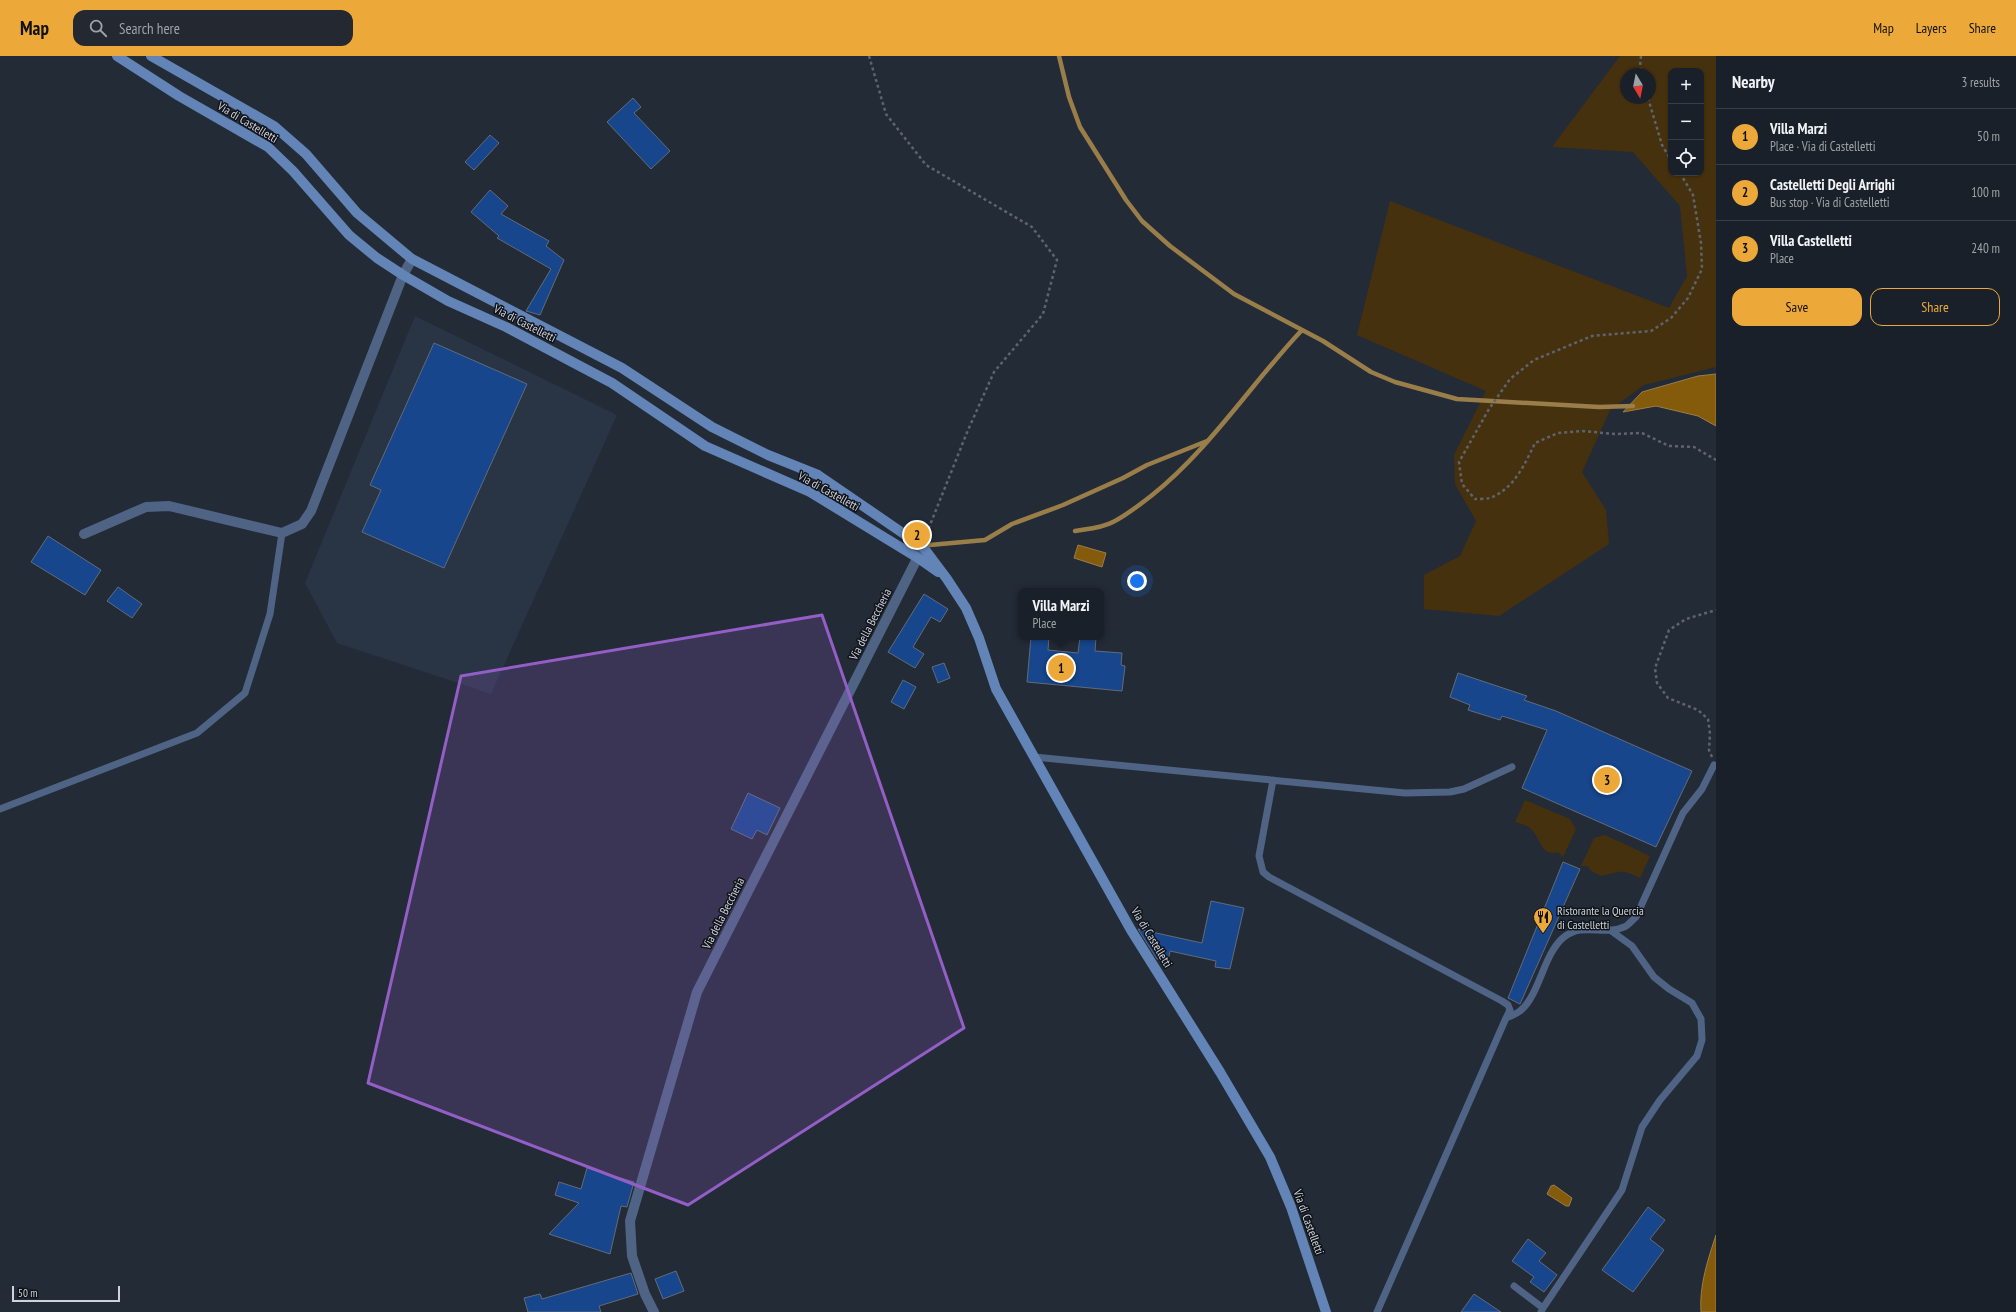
<!DOCTYPE html>
<meta charset="utf-8">
<style>
:root{--surface:#1a2029;--page:#232831;--text:#f1f3f6;--muted:#9fa3a8;--line:#383e46;--accent:#eca93a}
body{margin:0;font-family:"PT Sans Narrow",sans-serif;background:var(--page);color:var(--text)}
.controls{position:absolute;right:12px;top:12px;display:grid;overflow:hidden;border-radius:8px;box-shadow:0 1px 3px #0004}
.controls button{width:36px;height:36px;display:grid;place-items:center;padding:0;border:0;border-bottom:1px solid var(--line);background:var(--surface);color:var(--text);font:20px sans-serif}
.compass{position:absolute;left:1620px;top:12px;width:36px;height:36px;border-radius:50%;background:var(--surface);box-shadow:0 1px 3px #0004;rotate:170deg}
.scale{position:absolute;left:12px;bottom:10px;width:108px;box-sizing:border-box;padding-left:4px;border:2px solid #ced3db;border-top:0;font-size:11px;line-height:14px;white-space:nowrap;color:#ced3db;-webkit-text-stroke:3px #101319;paint-order:stroke}
.you{position:absolute;left:1137px;top:525px;width:14px;height:14px;margin:-10px;border:3px solid #fff;border-radius:50%;background:#1a73e8;box-shadow:0 0 0 6px #1a73e833}
.badge{display:grid;place-items:center;width:26px;height:26px;border-radius:50%;background:var(--accent);color:#111;font-size:13px;font-weight:700}
.pin{position:absolute;translate:-50% -50%;border:2px solid #fff;box-shadow:0 1px 4px #0006}
.popup{position:absolute;left:1018px;top:532px;width:86px;height:52px;box-sizing:border-box;display:grid;place-content:center;border-radius:8px;background:var(--surface);filter:drop-shadow(0 1px 3px #0005);font-size:13px;white-space:nowrap;color:var(--muted)}
.popup b{font-size:15px;color:var(--text)}
.popup::after{content:'';position:absolute;left:50%;top:100%;margin-left:-8px;border:8px solid transparent;border-top-color:var(--surface)}
.list{margin:0;padding:0;list-style:none}
h2{display:flex;justify-content:space-between;align-items:center;height:52px;margin:0;padding:0 16px;font-size:17px}
h2 small{font-size:13px;font-weight:400;color:var(--muted)}
.list li{display:grid;grid-template-columns:26px 1fr auto;gap:12px;align-items:center;box-sizing:border-box;height:56px;padding:0 16px;border-top:1px solid var(--line)}
.list b{display:block;font-size:15px;white-space:nowrap}
.list p{margin:0;font-size:13px;white-space:nowrap;color:var(--muted)}
.list em{font-size:13px;font-style:normal;color:var(--muted)}
.actions{display:flex;gap:8px;padding:12px 16px}
.actions a{flex:1;padding:9px 0;border:1px solid var(--accent);border-radius:12px;text-align:center;font-size:14px;color:var(--accent)}
.actions .main{background:var(--accent);color:#111}
.icon{flex:none;width:22px;height:22px;fill:none;stroke:currentColor;stroke-width:2;stroke-linecap:round;stroke-linejoin:round}
.map{position:relative;flex:none;width:1716px;height:1256px;overflow:hidden}
header{display:flex;align-items:center;gap:24px;box-sizing:border-box;height:56px;padding:0 20px;background:var(--accent);color:#111}
header strong{font-size:19px}
nav{display:flex;gap:22px;margin-inline-start:auto;font-size:14px}
.search{width:280px;height:36px;background:var(--page);display:flex;align-items:center;gap:10px;box-sizing:border-box;padding:0 14px;border-radius:12px;color:var(--muted);font-size:15px}
main{display:flex}
aside{flex:1;background:var(--surface)}
.map>svg:first-child{display:block}
.built{fill:#293445}
.green{fill:#46310e;fill-rule:evenodd}
.water{fill:#845a0b;stroke:#9a7e49}
.lines{fill:none;stroke-linecap:round;stroke-linejoin:round}
.stream{stroke:#9a7e49;stroke-width:4.5}
.building{fill:#17468c;stroke:#626b79}
.path{stroke:#5d646e;stroke-width:2.5;stroke-dasharray:3 3;stroke-linecap:butt}
.lane{stroke:#4f6484;stroke-width:7}
.street{stroke:#4f6484;stroke-width:10}
.secondary{stroke:#6284b6;stroke-width:10}
.marked{fill:#945ec7;fill-opacity:0.2;stroke:#945ec7;stroke-width:3;stroke-linejoin:round}
.labels{text-anchor:middle;dominant-baseline:central;stroke-width:3;stroke-linejoin:round;paint-order:stroke}
.street-label{font-size:12px;fill:#ced3db;stroke:#101319}
.poi-label{font-size:12px;fill:#ced3db;stroke:#101319;text-anchor:start}
</style>
<header>
<strong>Map</strong>
<div class="search"><svg class="icon" aria-label="search" viewBox="0 0 24 24"><circle cx="10" cy="10" r="6"/><path d="M15 15l6 6"/></svg>Search here</div>
<nav><a>Map</a><a>Layers</a><a>Share</a></nav>
</header>
<main>
<div class="map">
<svg width="1716" height="1256" viewBox="0 0 1716 1256">
<rect width="100%" height="100%" fill="#232b37"/>
<path class="built" d="M415,260L617,359L491,638L337,587L305,527Z"/>
<path class="green" d="M1620,0H1716V311L1644,329L1610,354L1582,416L1606,454L1609,488L1499,560L1424,553V519L1460,500L1476,465L1455,428L1454,399L1486,335L1357,279L1390,145L1669,252L1687,220L1680,150L1633,96L1552,91ZM1671,15H1701V117H1671ZM1626,18H1650V42H1626Z
M1525,744L1570,763L1576,773L1563,801L1558,796C1541,801 1541,783 1532,774C1528,769 1521,768 1515,766Z
M1605,779L1650,800L1640,822C1620,812 1621,816 1601,820L1590,814L1588,810H1581L1594,782Z"/>
<path class="water" d="M1716,318V370L1698,360L1656,350L1623,356L1642,336L1698,320Z
M1078,489L1106,497L1102,511L1074,502Z
M1554,1129L1572,1142L1569,1150H1566L1547,1138L1551,1130Z
M1716,1179V1256H1701C1699,1230 1708,1203 1716,1179Z"/>
<g class="lines">
<path class="stream" d="M1059,0L1069,41L1080,71L1126,144L1142,165L1170,190L1234,238L1323,285L1371,316L1395,326L1457,343L1599,351L1633,350
M1075,475C1087,473 1102,472 1113,466C1127,459 1139,449 1151,440C1210,393 1251,328 1302,274
M930,489L985,484L1012,468L1063,449L1123,422L1147,409L1207,385"/>
</g>
<path class="building" d="M633,42L641,51L634,57L670,95L651,113L607,66Z
M490,79L499,87L474,114L465,106Z
M490,134L508,150L501,158L549,185L546,190L564,204L540,259L526,255L551,213L497,182L499,180L471,156Z
M434,287L527,328L444,512L362,476L381,434L370,429Z
M48,480L101,514L85,539L31,506Z
M118,531L142,548L132,562L107,545Z
M924,538L948,553L940,566L931,561L913,591L924,598L915,612L888,596Z
M1031,581H1049L1048,594L1078,597L1080,581H1096L1095,595L1122,597L1121,609L1125,610L1122,635L1027,626Z
M944,607L950,622L938,627L932,611Z
M1458,617L1527,640L1524,644L1556,655L1692,715L1656,791L1522,732L1547,674L1502,660L1500,664L1468,654L1470,649L1450,641Z
M903,624L916,631L904,653L891,646Z
M748,737L780,752L767,779L757,774L752,783L731,773Z
M1563,806L1580,813L1520,948L1508,942Z
M1211,845L1244,852L1230,913L1215,911L1216,905L1170,895L1168,905L1157,903L1138,873L1202,887Z
M587,1112L634,1126L627,1151L621,1150L610,1198L549,1178L579,1147L555,1139L559,1126L581,1133Z
M1648,1151L1665,1164L1650,1183L1664,1194L1633,1236L1602,1214Z
M1528,1183L1546,1197L1539,1205L1557,1219L1544,1236L1530,1226L1534,1221L1512,1205Z
M676,1215L684,1235L663,1243L655,1223Z
M631,1217L638,1238L599,1250L601,1256H528L524,1242L540,1238L542,1243Z
M1474,1238L1501,1256H1461Z"/>
<g class="lines">
<path class="path" d="M869,0L886,58L926,109L1032,171L1057,204L1043,258L994,316L968,374L926,479
M1641,0L1640,10L1642,18
M1648,42L1662,89L1671,104
M1680,117L1693,139L1701,187L1702,213L1688,242L1671,262L1651,275L1592,280L1534,304L1510,323L1489,353L1459,406L1462,428L1475,443C1479,443 1486,443 1490,442C1514,433 1525,408 1535,387L1558,377L1582,375L1615,378L1642,377L1669,390L1694,391L1716,404
M1712,701L1709,694L1710,678L1708,663L1698,654L1668,642L1657,627L1655,612L1669,574L1686,563L1716,554"/>
<path class="lane" d="M1034,701L1405,737L1450,736L1464,733L1512,711
M1273,724L1259,800L1263,816L1269,821L1502,945L1508,949L1510,954L1506,962
M0,753L197,677L245,637L270,558L282,477
M1514,1230L1543,1252L1541,1256
M1543,1252L1622,1134L1642,1071L1660,1044L1697,1000L1702,984L1701,963L1692,947L1669,933L1654,921L1632,890L1610,874
M1377,1256L1506,962C1511,960 1516,958 1520,955C1540,939 1543,898 1564,881C1583,866 1604,880 1624,871C1628,870 1632,864 1636,861L1683,757L1702,733L1714,709"/>
<path class="street" d="M84,478L146,451L169,450L282,477L302,468L311,455L403,219L412,203
M654,1256L645,1238L632,1200L630,1165L697,936L923,491"/>
<path class="secondary" d="M117,0L179,40L268,91L293,115L349,179L377,202L403,219L448,245L506,271L612,327L705,390L810,436L918,502L938,516
M151,0L274,70L306,98L357,157L412,203L622,312L712,371L768,399L818,419L923,491L947,523L966,552L979,582L996,633L1131,874L1220,1016L1270,1101L1291,1151L1326,1256"/>
</g>
<path class="marked" d="M822,559L964,972L688,1149L368,1027L461,620Z"/>
<defs>
<g id="restaurant-pin" transform="scale(1)"><path d="M0 17L-7.5 6A9.5 9.5 0 1 1 7.5 6Z" fill="#eca93a" stroke="#101319"/><path d="M-5-6h1v4h1v-4h1v4h1v-4h1v5L-1.5 .5V6h-2V.5L-5-1ZM5-6V6H3V1.5H1.5Q1.5-4 5-6Z" fill="#111"/></g>
</defs>
<g fill-rule="evenodd">
<use href="#restaurant-pin" x="1543" y="861"/>
</g>
<g class="labels">
<g class="street-label">
<text transform="translate(248 66) rotate(31)">Via di Castelletti</text>
<text transform="translate(525 267) rotate(27)">Via di Castelletti</text>
<text transform="translate(829 435) rotate(29)">Via di Castelletti</text>
<text transform="translate(870 568) rotate(-63)">Via della Beccheria</text>
<text transform="translate(723 857) rotate(-63)">Via della Beccheria</text>
<text transform="translate(1152 881) rotate(59)">Via di Castelletti</text>
<text transform="translate(1309 1166) rotate(70)">Via di Castelletti</text>
</g>
<g class="poi-label">
<text x="1557" y="854">Ristorante la Quercia<tspan x="1557" dy="14">di Castelletti</tspan></text>
</g>
</g>
</svg>
<div class="controls">
<button>+</button>
<button>−</button>
<button><svg class="icon" aria-label="locate" viewBox="0 0 24 24"><circle cx="12" cy="12" r="6"/><path d="M12 2v4M12 18v4M2 12h4M18 12h4"/></svg></button>
</div>
<svg class="compass" viewBox="-18 -18 36 36"><path d="M0-13l5 13h-10z" fill="#e53935"/><path d="M0 13l5-13h-10z" fill="#9fa3a8"/></svg>
<div class="scale">50 m</div>
<div class="you"></div>
<div class="pin badge" style="left:1061px;top:612px">1</div>
<div class="popup"><b>Villa Marzi</b>Place</div>
<div class="pin badge" style="left:917px;top:479px">2</div>
<div class="pin badge" style="left:1607px;top:724px">3</div>
</div>
<aside>
<h2>Nearby<small>3 results</small></h2>
<ul class="list">
<li><span class="badge">1</span><div><b>Villa Marzi</b><p>Place · Via di Castelletti</p></div><em>50 m</em></li>
<li><span class="badge">2</span><div><b>Castelletti Degli Arrighi</b><p>Bus stop · Via di Castelletti</p></div><em>100 m</em></li>
<li><span class="badge">3</span><div><b>Villa Castelletti</b><p>Place</p></div><em>240 m</em></li>
</ul>
<div class="actions"><a class="main">Save</a><a>Share</a></div>
</aside>
</main>
